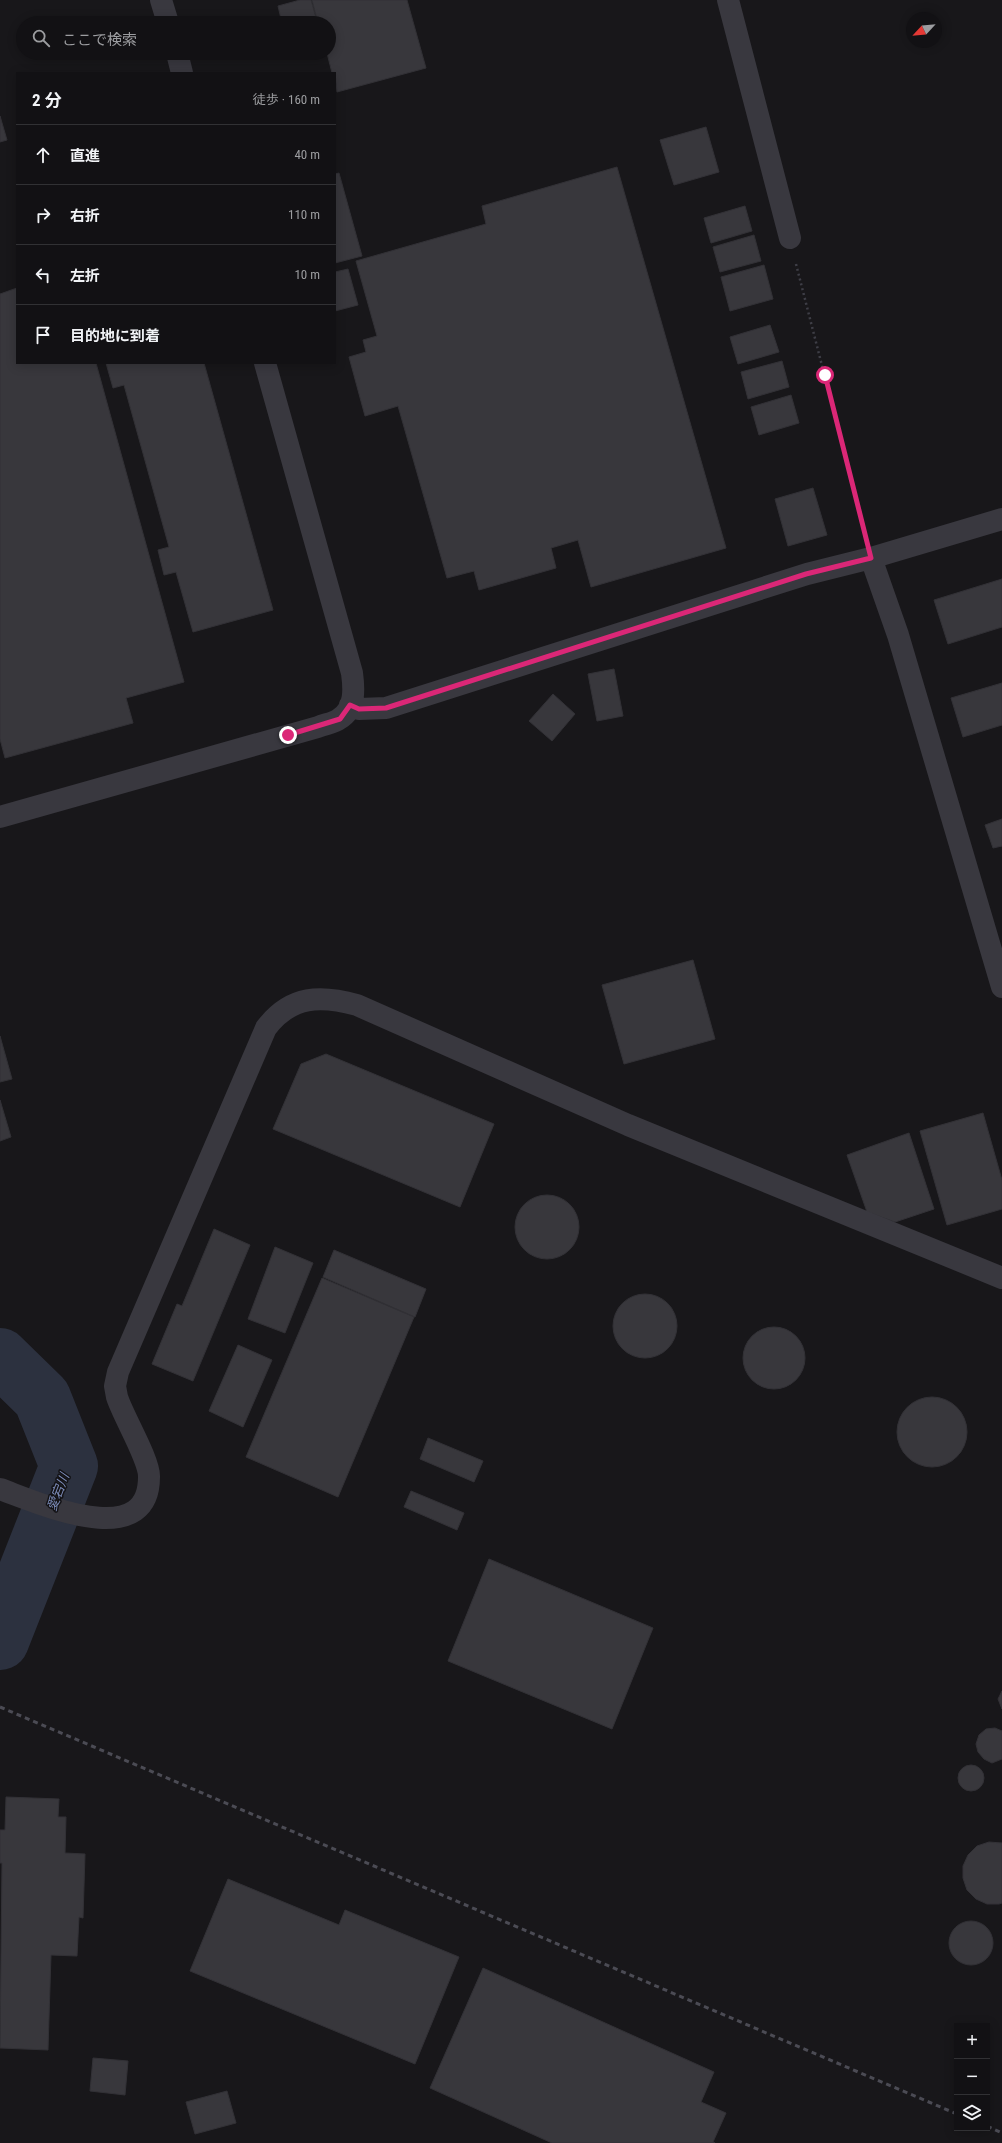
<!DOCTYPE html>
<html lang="ja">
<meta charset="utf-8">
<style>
:root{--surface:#121114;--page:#1b1a1d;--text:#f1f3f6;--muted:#9c9da0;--line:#313134}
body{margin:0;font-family:"Roboto Condensed","Noto Sans JP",sans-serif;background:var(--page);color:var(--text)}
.controls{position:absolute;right:12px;bottom:12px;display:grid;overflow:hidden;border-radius:0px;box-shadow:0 2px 10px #0003}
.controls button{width:36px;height:36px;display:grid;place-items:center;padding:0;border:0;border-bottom:1px solid var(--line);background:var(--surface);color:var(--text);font:20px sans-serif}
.compass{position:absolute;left:906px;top:12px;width:36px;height:36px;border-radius:50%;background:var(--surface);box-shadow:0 2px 10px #0003;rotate:244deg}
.stop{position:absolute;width:12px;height:12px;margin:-9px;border:3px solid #db2777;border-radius:50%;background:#fff}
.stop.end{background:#db2777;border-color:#fff;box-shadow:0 1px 4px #0008}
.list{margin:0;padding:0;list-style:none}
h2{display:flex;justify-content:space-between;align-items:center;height:52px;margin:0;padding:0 16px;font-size:17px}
h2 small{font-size:13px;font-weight:400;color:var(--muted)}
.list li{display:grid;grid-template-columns:26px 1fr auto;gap:12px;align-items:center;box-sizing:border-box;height:60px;padding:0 16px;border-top:1px solid var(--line)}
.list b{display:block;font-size:15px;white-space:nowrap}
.list em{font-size:13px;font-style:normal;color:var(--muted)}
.icon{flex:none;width:22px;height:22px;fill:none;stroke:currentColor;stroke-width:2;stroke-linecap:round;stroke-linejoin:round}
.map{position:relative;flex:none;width:1002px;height:2143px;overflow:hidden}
.search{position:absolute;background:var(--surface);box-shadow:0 2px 10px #0003;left:16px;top:16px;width:320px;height:44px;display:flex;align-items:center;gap:10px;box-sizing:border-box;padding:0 14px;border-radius:22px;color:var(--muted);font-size:15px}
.panel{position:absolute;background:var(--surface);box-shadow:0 2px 10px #0003;left:16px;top:72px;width:320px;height:292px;border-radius:0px}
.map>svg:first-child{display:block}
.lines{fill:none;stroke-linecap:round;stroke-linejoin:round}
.river{stroke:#2c313f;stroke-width:58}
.building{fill:#38373c;stroke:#323136}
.path{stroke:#3e3e46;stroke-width:2.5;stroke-dasharray:2 3;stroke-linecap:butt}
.minor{stroke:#39383f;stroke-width:22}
.rail{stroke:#4b4b54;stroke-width:3;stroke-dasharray:5 4;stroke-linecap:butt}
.route{stroke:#db2777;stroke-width:5}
.labels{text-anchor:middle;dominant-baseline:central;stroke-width:3;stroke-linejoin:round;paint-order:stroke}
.water-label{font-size:13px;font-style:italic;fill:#7c8cb9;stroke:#131215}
</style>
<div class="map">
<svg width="1002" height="2143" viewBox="0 0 1002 2143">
<rect width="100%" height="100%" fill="#18171a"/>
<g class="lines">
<path class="river" d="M0,1357L42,1398L69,1466L0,1641"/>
</g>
<path class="building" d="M300,0H311L316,18L297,23H282L278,6Z
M312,0H407L426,68L337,92L335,73H332L327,53H329V23H318Z
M0,116L7,140L0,142Z
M706,127L719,172L674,185L660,140Z
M617,167L726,548L591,587L578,540L551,548L556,568L479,590L474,571L447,578L398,406L365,416L349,357L366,352L363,340L377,336L356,261L486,224L482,206Z
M339,173L362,256L335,263V174Z
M745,206L752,231L711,243L704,218Z
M754,235L761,261L720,272L713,247Z
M764,265L773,299L730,311L721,277Z
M348,269L358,305L335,311V272Z
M17,288V363H96L184,682L126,698L133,723L5,758L0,739V294Z
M770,325L779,352L738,364L730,337Z
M782,361L789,387L748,399L741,372Z
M106,363H204L273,610L193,632L176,572L164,575L158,550L169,547L124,385L113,388Z
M791,395L799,423L759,435L751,407Z
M813,488L827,535L788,546L775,499Z
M1002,579V627L948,644L934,600Z
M614,669L623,716L597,721L588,674Z
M1002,683V725L963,737L951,698Z
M553,694L575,714L552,741L529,721Z
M1002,819V846L993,848L985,825Z
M693,960L715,1039L624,1064L602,985Z
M0,1036L12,1079L0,1082Z
M326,1054L494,1124L460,1207L273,1129L301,1064Z
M0,1100L11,1137L0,1141Z
M983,1113L1002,1180V1209L947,1225L920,1131Z
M909,1133L934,1209L895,1222L867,1212L847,1155Z
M515 1227a32 32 0 1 1 64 0a32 32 0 1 1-64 0Z
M214,1229L250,1245L193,1381L152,1364L177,1304L182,1306Z
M275,1247L313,1263L285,1333L248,1319Z
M334,1250L426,1289L415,1317L323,1277Z
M322,1278L414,1317L338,1497L246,1457Z
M613 1326a32 32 0 1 1 64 0a32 32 0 1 1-64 0Z
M743 1358a31 31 0 1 1 62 0a31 31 0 1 1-62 0Z
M238,1345L272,1360L243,1427L209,1411Z
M897 1432a35 35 0 1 1 70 0a35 35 0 1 1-70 0Z
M428,1438L483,1461L474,1482L420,1459Z
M411,1491L464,1513L457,1530L404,1507Z
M489,1559L653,1628L612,1729L448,1661Z
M1002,1691V1709L998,1699Z
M995,1728L1002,1731V1759L992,1763L984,1759L978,1752L976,1744L979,1735L986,1729Z
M958 1778a13 13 0 1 1 26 0a13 13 0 1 1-26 0Z
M6,1797L59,1799L58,1817H66L65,1853L85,1854L83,1918L79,1917L77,1956L51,1955L48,2050L0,2048L2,1863H0V1830H5Z
M989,1842L1002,1843V1903L999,1904H987L976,1899L967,1890L963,1878V1866L968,1855L977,1846Z
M228,1879L339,1925L345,1910L459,1957L415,2064L190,1971Z
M949 1943a22 22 0 1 1 44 0a22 22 0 1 1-44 0Z
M483,1968L714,2072L701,2102L726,2113L713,2142L715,2143H552L430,2088Z
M93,2058L128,2061L125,2095L90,2091Z
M227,2091L236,2123L195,2134L186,2102Z"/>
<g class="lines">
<path class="path" d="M796,264L864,530"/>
<path class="minor" d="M161,0L168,23
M728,0L790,238
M177,53L182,73
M871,558L898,635L1002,987
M350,705L359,709L386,708L807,574L871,558L1002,519
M0,817L318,727C325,724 334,723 339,719C356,709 354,688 352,673L265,363
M0,1489C37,1502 150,1554 149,1476C149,1459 123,1416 117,1397L115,1386L118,1372L266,1028C291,995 321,995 357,1005L628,1125L1002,1278"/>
<path class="rail" d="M0,1707L957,2114
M987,2126L1002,2133"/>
</g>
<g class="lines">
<path class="route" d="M288,735L340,719L350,705L359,709L386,708L806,574L871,558L825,375"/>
</g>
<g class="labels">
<g class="water-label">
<text transform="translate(58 1492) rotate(-69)">愛宕川</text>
</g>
</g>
</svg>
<div class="controls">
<button>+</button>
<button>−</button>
<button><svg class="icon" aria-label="layers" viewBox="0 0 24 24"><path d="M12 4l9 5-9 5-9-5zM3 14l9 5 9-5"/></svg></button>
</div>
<svg class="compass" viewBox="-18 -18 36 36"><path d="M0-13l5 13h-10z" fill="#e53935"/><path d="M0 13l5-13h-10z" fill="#9c9da0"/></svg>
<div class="stop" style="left:825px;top:375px"></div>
<div class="stop end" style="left:288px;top:735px"></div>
<div class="search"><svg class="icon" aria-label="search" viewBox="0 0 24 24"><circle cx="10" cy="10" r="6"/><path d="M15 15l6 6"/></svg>ここで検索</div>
<section class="panel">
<h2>2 分<small>徒歩 · 160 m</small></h2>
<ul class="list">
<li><svg class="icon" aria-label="ahead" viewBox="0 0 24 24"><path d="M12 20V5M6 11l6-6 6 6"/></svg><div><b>直進</b></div><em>40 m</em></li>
<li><svg class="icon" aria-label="right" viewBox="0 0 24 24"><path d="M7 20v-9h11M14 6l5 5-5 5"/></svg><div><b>右折</b></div><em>110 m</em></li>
<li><svg class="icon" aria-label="left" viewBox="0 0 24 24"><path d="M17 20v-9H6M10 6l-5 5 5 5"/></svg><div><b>左折</b></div><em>10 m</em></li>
<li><svg class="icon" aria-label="arrive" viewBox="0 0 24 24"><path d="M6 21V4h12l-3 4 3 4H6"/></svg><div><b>目的地に到着</b></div></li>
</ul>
</section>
</div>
